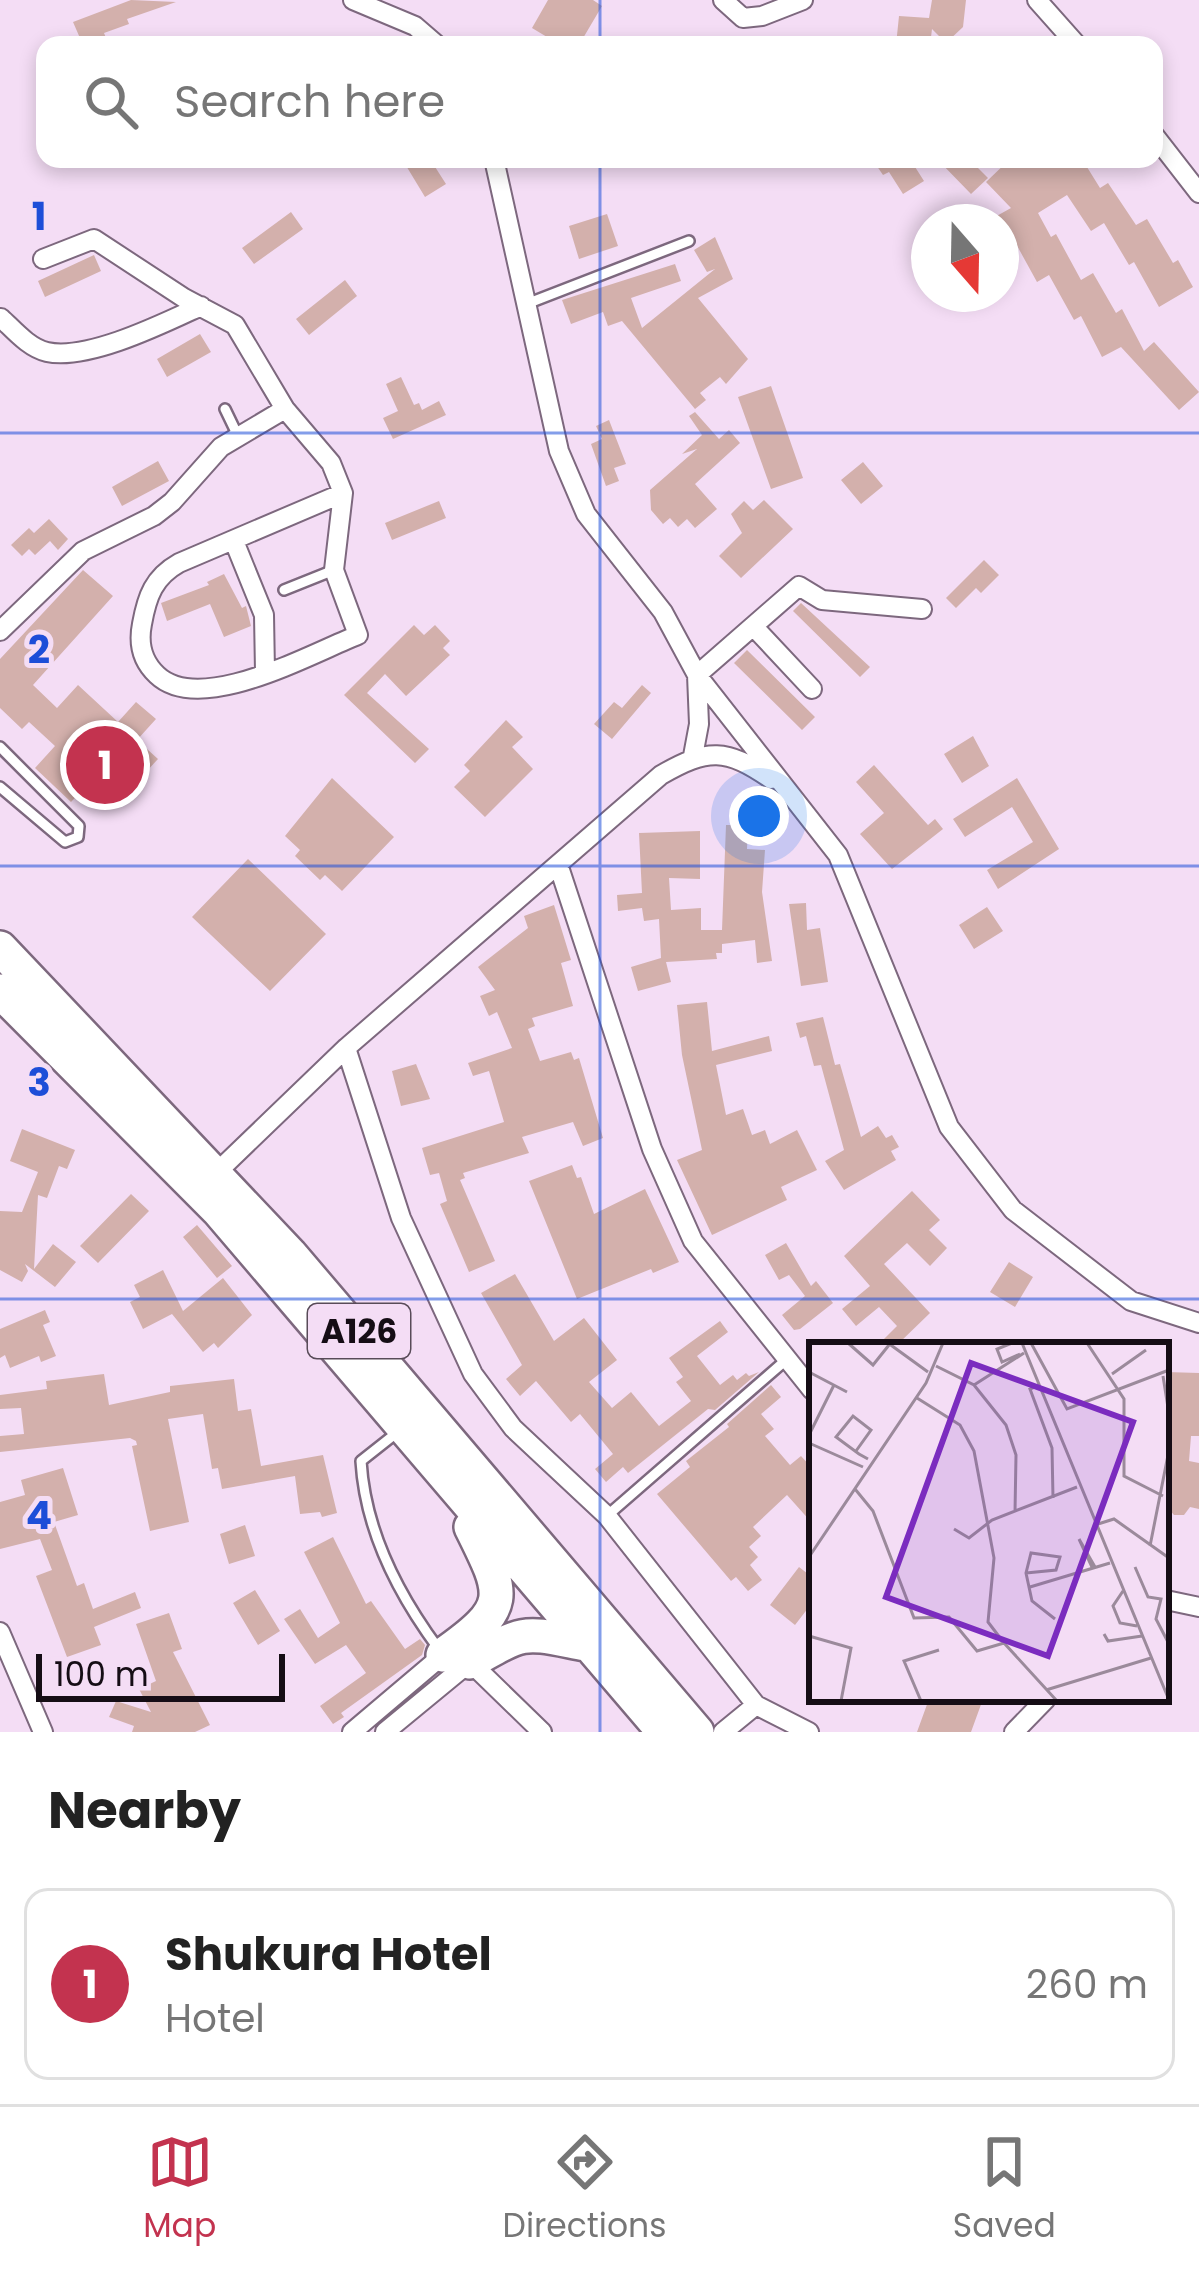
<!DOCTYPE html>
<style>
:root{--surface:#fff;--page:#f6f6f6;--text:#222;--muted:#767676;--line:#e0e0e0;--accent:#c3334f}
body{margin:0;font-family:Poppins,sans-serif;background:var(--page);color:var(--text)}
.compass{position:absolute;left:911px;top:204px;width:108px;height:108px;border-radius:50%;background:var(--surface);box-shadow:0 6px 18px #0003;rotate:160deg}
.scale{position:absolute;left:36px;bottom:30px;width:249px;box-sizing:border-box;padding-left:12px;border:6px solid #150d15;border-top:0;font-size:33px;line-height:42px;white-space:nowrap;color:#150d15;-webkit-text-stroke:9px #f4ddf5;paint-order:stroke}
.you{position:absolute;left:759px;top:816px;width:42px;height:42px;margin:-30px;border:9px solid #fff;border-radius:50%;background:#1a73e8;box-shadow:0 0 0 18px #1a73e833}
.badge{display:grid;place-items:center;width:78px;height:78px;border-radius:50%;background:var(--accent);color:#fff;font-size:39px;font-weight:700}
.pin{position:absolute;translate:-50% -50%;border:6px solid #fff;box-shadow:0 3px 12px #0006}
.list{margin:0;padding:0;list-style:none}
h2{display:flex;justify-content:space-between;align-items:center;height:156px;margin:0;padding:0 48px;font-size:51px}
h2 small{font-size:39px;font-weight:400;color:var(--muted)}
.list li{display:grid;grid-template-columns:78px 1fr auto;gap:36px;align-items:center;box-sizing:border-box;height:192px;margin:0 24px 24px;padding:0 24px;border:3px solid var(--line);border-radius:24px}
.list b{display:block;font-size:45px;white-space:nowrap}
.list p{margin:0;font-size:39px;white-space:nowrap;color:var(--muted)}
.list em{font-size:39px;font-style:normal;color:var(--muted)}
.icon{flex:none;width:66px;height:66px;fill:none;stroke:currentColor;stroke-width:2;stroke-linecap:round;stroke-linejoin:round}
.map{position:relative;flex:none;width:1199px;height:1732px;overflow:hidden}
.search{position:absolute;background:var(--surface);box-shadow:0 6px 18px #0003;left:36px;right:36px;top:36px;height:132px;display:flex;align-items:center;gap:30px;box-sizing:border-box;padding:0 42px;border-radius:24px;color:var(--muted);font-size:45px}
.sheet{height:372px;background:var(--surface)}
nav{display:flex;justify-content:space-around;align-items:center;box-sizing:border-box;height:168px;border-top:3px solid var(--line);background:var(--surface);font-size:33px;color:var(--muted)}
nav a{display:grid;justify-items:center;gap:6px}
nav .on{color:var(--accent)}
.map>svg:first-child{display:block}
.building{fill:#d3b0ac}
.lines{fill:none;stroke-linecap:round;stroke-linejoin:round}
.lane-casing{stroke:#7d687e;stroke-width:14}
.street-casing{stroke:#7d687e;stroke-width:22}
.highway-casing{stroke:#7d687e;stroke-width:38}
.lane{stroke:#fff;stroke-width:9}
.street{stroke:#fff;stroke-width:18}
.highway{stroke:#fff;stroke-width:33}
.grid{fill:none;stroke:#1d4ed8;stroke-width:3;stroke-opacity:0.55}
.labels{text-anchor:middle;dominant-baseline:central;stroke-width:10;stroke-linejoin:round;paint-order:stroke}
.shield{fill:#f4ddf5;stroke:#584b58;stroke-width:3}
.shield-label{font-size:33px;font-weight:bold;fill:#150d15}
.inset-road{fill:none;stroke:#9b8a9b;stroke-width:3}
.view{fill:#7b2cbf;fill-opacity:0.15;stroke:#7b2cbf;stroke-width:6}
.inset-edge{fill:none;stroke:#150d15;stroke-width:6}
.grid-label{font-size:39px;text-anchor:middle;font-weight:bold;fill:#1d4ed8;stroke:#f4ddf5;stroke-width:10;stroke-linejoin:round;paint-order:stroke}
</style>
<div class="map">
<svg width="1199" height="1732" viewBox="0 0 1199 1732">
<rect width="100%" height="100%" fill="#f4ddf5"/>
<path class="building" d="M131,0L176,2L127,19L129,24L104,33L109,45H83L73,22Z
M548,0H593L602,6L579,45H550L552,40L532,28Z
M932,0H966L963,27L946,43L932,29L930,45H896L899,16L929,18Z
M402,159H430L446,184L425,197Z
M872,159H910L924,181L903,194L889,172L883,175Z
M937,159H969L988,178L971,194Z
M1010,159H1082L1100,188L1108,183L1136,225L1147,219L1173,263L1178,260L1193,287L1159,307L1134,262L1129,265L1104,223L1091,231L1067,195L1038,213L1051,237L1056,234L1081,280L1093,273L1116,313L1122,309L1144,351L1154,342L1199,392L1179,410L1121,347L1102,357L1081,316L1074,320L1049,275L1037,282L1015,242L1009,246L1001,231V222L993,218L1011,208L986,182Z
M291,212L303,229L254,264L242,248Z
M607,214L618,246L579,259L569,226Z
M715,237L733,279L698,298L748,359L726,384L720,377L700,393L706,400L695,409L622,321L608,326L603,312L571,324L562,300L675,264L681,281L631,298L642,328L715,269L707,272L694,250Z
M94,255L101,271L45,297L38,281Z
M345,280L357,296L309,335L296,319Z
M200,334L211,352L167,377L157,359Z
M401,377L414,405L419,403L422,410L439,401L446,415L393,439L383,418L398,411L386,384Z
M771,386L803,478L771,489L738,397Z
M695,412L719,439L729,430L740,443L695,484L717,509L695,528L687,519L678,527L670,518L663,524L651,510L650,490L697,449L682,454L702,435L689,416Z
M609,420L626,464L614,468L619,481L606,486L591,444L602,439L596,426Z
M158,461L169,481L122,506L112,487Z
M863,462L883,486L861,504L841,480Z
M764,500L793,529L741,578L719,556L742,533L731,514L744,501L753,510Z
M439,501L446,518L392,540L385,523Z
M49,519L68,539L58,550L50,541L35,555L29,549L22,556L11,545L29,528L34,533Z
M984,560L999,575L981,593L976,588L956,608L946,598Z
M83,570L113,596L33,685L57,708L78,685L118,722L136,702L156,719L137,740L158,759L117,803L92,780L71,802L35,768L55,746L29,722L22,729L0,708V659Z
M224,574L242,608L246,606L251,626L224,637L210,604L167,621L161,603L209,585L207,582Z
M801,603L870,667L860,677L793,611Z
M414,625L424,635L435,625L450,641L443,648L450,655L406,696L385,674L367,693L429,749L415,763L344,695Z
M747,650L815,717L802,730L734,663Z
M642,685L651,693L612,739L594,724L614,702L622,708Z
M506,720L523,737L512,747L533,769L485,817L454,787L470,771L464,765Z
M973,736L989,766L962,783L944,754Z
M874,765L928,825L935,819L943,829L892,869L860,834L884,813L856,782Z
M332,778L394,837L342,891L325,875L320,880L295,856L300,850L285,836Z
M1017,778L1059,849L998,889L987,870L1033,842L1012,807L965,837L953,819Z
M726,825H748L747,849L765,850L762,892L772,961L757,963L755,940L722,944V953H716L717,959L666,962L671,982L638,991L631,967L661,958L659,919L644,921L642,908L618,911L617,895L642,893L639,833L700,831V879L669,878L671,910L701,908V930H722Z
M248,859L326,934L270,991L192,917Z
M806,903L807,930L820,928L828,982L801,986L789,904Z
M554,905L571,960L561,963L573,1006L532,1018L535,1026L528,1029L540,1061L571,1052L574,1060L579,1058L603,1138L583,1146L573,1122L522,1137L529,1153L463,1173L465,1178L460,1180L495,1261L469,1272L440,1204L447,1201L439,1173L430,1175L422,1148L504,1122L489,1071L473,1076L468,1063L512,1048L497,1012L489,1016L480,996L495,990L478,967L528,928L524,916Z
M987,907L1003,931L974,949L959,925Z
M707,1002L712,1051L769,1036L772,1051L716,1065L726,1115L743,1109L752,1135L765,1130L770,1144L797,1130L817,1170L781,1187L787,1200L712,1235L677,1160L702,1150L682,1055L677,1005Z
M823,1017L835,1065L840,1064L861,1137L878,1126L886,1138L892,1135L899,1147L891,1151L896,1160L844,1190L825,1161L844,1150L821,1065L814,1066L806,1036L800,1038L796,1023Z
M416,1064L430,1099L401,1106L392,1071Z
M22,1129L75,1150L67,1169L59,1166L47,1198L38,1195L34,1269L53,1244L76,1262L55,1287L25,1264L28,1271L22,1282L0,1270V1211L22,1212L38,1172L10,1161Z
M572,1165L577,1178L581,1177L594,1214L645,1189L679,1262L653,1273L651,1269L577,1299L529,1181Z
M912,1191L940,1220L929,1230L947,1248L930,1266L907,1243L884,1264L930,1313L897,1345H878L897,1326L879,1307L856,1326L842,1309L870,1286L844,1256Z
M131,1194L149,1211L98,1263L80,1246Z
M197,1225L232,1266L217,1278L183,1237Z
M786,1243L811,1286L816,1281L833,1303L800,1329L794,1330L782,1315L805,1296L789,1275L779,1280L765,1255Z
M1009,1262L1033,1277L1015,1307L990,1292Z
M163,1270L183,1311L223,1278L252,1315L218,1348L214,1343L203,1352L172,1314L143,1329L130,1302L140,1297L134,1285Z
M515,1274L554,1341L584,1318L617,1360L589,1382L612,1408L631,1392L659,1426L691,1401L676,1382L683,1377L669,1358L720,1321L728,1332L697,1356L720,1385L733,1375L737,1380L746,1373L749,1376L759,1372L715,1410L708,1409L628,1473L623,1467L606,1482L595,1469L613,1454L580,1414L571,1422L536,1381L520,1396L506,1379L522,1365L481,1293Z
M45,1310L50,1322L43,1325L56,1356L41,1362L39,1356L10,1368L5,1355L0,1358V1329Z
M1166,1372L1199,1373V1436H1191L1189,1461L1199,1463V1509L1190,1507L1184,1515H1174L1166,1506Z
M104,1374L109,1405L170,1392V1386L234,1379L238,1411L251,1409L261,1466L323,1455L337,1513L322,1517L320,1512L300,1514L295,1476L222,1489L218,1468L212,1469L203,1414L168,1419L189,1522L150,1531L132,1446L137,1445L136,1441L130,1438L0,1452V1436L24,1434L21,1408L0,1409V1395L47,1389L46,1381Z
M771,1385L781,1397L761,1414L774,1429L765,1436L790,1465L801,1456L812,1468V1523L787,1495L753,1527L761,1536L749,1547L758,1557L750,1565L762,1580L748,1591L736,1577L731,1581L657,1494L690,1467L686,1461L729,1427L727,1424Z
M63,1468L78,1515L54,1522L77,1586L84,1583L93,1609L135,1592L141,1608L94,1627L101,1645L67,1657L36,1576L52,1570L40,1539L0,1549V1502L25,1495L21,1480Z
M245,1525L255,1556L229,1564L220,1534Z
M333,1537L366,1604L371,1601L405,1649L420,1639L425,1645L422,1655L341,1713L344,1717L333,1724L320,1706L366,1673L346,1645L315,1664L284,1619L300,1609L318,1638L340,1623L304,1552Z
M799,1567L812,1577V1603L795,1625L770,1605Z
M255,1590L280,1631L258,1645L233,1603Z
M169,1613L182,1649L173,1652L210,1725L195,1732H132L134,1726L109,1717L116,1701L151,1712L139,1689L156,1681L136,1624Z
M929,1699H983L971,1732H917Z"/>
<g class="lines">
<g class="lane-casing">
<path id="lane" d="M529,303L689,241
M225,409L238,436
M284,590L334,570
M0,747L79,826L78,837L65,842L0,787
M399,1431L361,1461C365,1529 398,1594 438,1648
M609,1514L786,1360"/>
</g>
<g class="street-casing">
<path id="street" d="M353,0L415,26L437,45
M723,0L743,18L762,16L803,0
M1037,0L1077,45
M1154,135L1199,193
M494,159L559,451L586,514L663,612L697,675L838,855L949,1127L1013,1210L1131,1301L1199,1323
M43,259L94,239L184,298L235,325L285,409L331,463L343,493L334,570L358,635C310,654 200,716 157,675C142,661 138,644 142,624C147,596 154,577 179,563L343,493
M1,318C14,330 29,348 47,352C88,361 164,323 201,306
M234,541L264,615L265,672
M754,627L812,689
M0,631L83,551L154,516L172,502L221,447L285,409
M693,756L699,724L697,675L799,586L822,600L922,609
M559,867L652,1149L693,1241L812,1390
M346,1048L401,1218L473,1374L513,1428L607,1516L756,1705L723,1732
M213,1176L346,1048L661,775C708,748 726,748 771,779
M1166,1600L1199,1607
M0,1632L43,1732
M756,1705L809,1732
M352,1732L443,1655
M385,1732L470,1662L542,1732
M1014,1732L1046,1699"/>
</g>
<g class="highway-casing">
<path id="highway" d="M0,948L290,1254L697,1732
M0,991L218,1210L664,1732
M443,1655C511,1607 506,1597 471,1527
M470,1662C528,1629 521,1632 586,1644"/>
</g>
<use href="#lane" class="lane"/>
<use href="#street" class="street"/>
<use href="#highway" class="highway"/>
</g>
<path class="grid" d="M600,0V45M600,159V1732M0,433H1199M0,866H1199M0,1299H1199"/>
<g class="labels">
<rect class="shield" x="308" y="1304" width="102" height="54" rx="9"/>
<g class="shield-label">
<text x="359" y="1331">A126</text>
</g>
</g>
<g transform="translate(809 1342)">
<rect width="360" height="360" fill="#f4ddf5"/>
<path class="inset-road" d="M39,1L64,23L80,3M79,1L119,30M203,1L188,7L193,20L211,12M213,1L360,358M222,1L258,67L360,28M278,1L315,57V134L354,154M127,24L165,43L197,83L207,113L206,170M0,30L38,50M303,32L337,8M354,34L360,72M165,43L215,11M228,44L221,47L243,106L244,156M108,56L151,83L165,109L185,216L179,280L195,301M0,93L25,43M0,101L54,125M47,109L62,88L44,74L27,95L50,112L59,117M46,147L64,169L105,276L140,275L168,309L195,301L248,359M289,182L305,177L360,216M145,187L160,196L183,178L268,145M341,204L360,108M0,215L117,41L134,1M283,225L270,197L286,225M326,225L339,255L352,257L347,277L360,302M217,231L247,228L251,215L222,211L217,231L223,259L246,277M221,245L301,221M314,249L304,264L311,281L328,284M295,292L299,299L333,294M0,294L42,306L32,359M237,348L342,316M112,359L95,319L130,308"/>
<path class="view" d="M162,21L324,80L239,314L77,255Z"/>
<rect width="360" height="360" class="inset-edge"/>
</g>
<g class="grid-label">
<text x="39" y="230">1</text>
<text x="39" y="663">2</text>
<text x="39" y="1096">3</text>
<text x="39" y="1529">4</text>
</g>
</svg>
<svg class="compass" viewBox="-18 -18 36 36"><path d="M0-13l5 13h-10z" fill="#e53935"/><path d="M0 13l5-13h-10z" fill="#767676"/></svg>
<div class="scale">100 m</div>
<div class="you"></div>
<div class="pin badge" style="left:105px;top:765px">1</div>
<div class="search"><svg class="icon" aria-label="search" viewBox="0 0 24 24"><circle cx="10" cy="10" r="6"/><path d="M15 15l6 6"/></svg>Search here</div>
</div>
<section class="sheet">
<h2>Nearby<small></small></h2>
<ul class="list">
<li><span class="badge">1</span><div><b>Shukura Hotel</b><p>Hotel</p></div><em>260 m</em></li>
</ul>
</section>
<nav>
<a class="on"><svg class="icon" aria-label="map" viewBox="0 0 24 24"><path d="M3 6l6-2 6 2 6-2v14l-6 2-6-2-6 2zM9 4v14M15 6v14"/></svg>Map</a>
<a><svg class="icon" aria-label="directions" viewBox="0 0 24 24"><path d="M12 3l9 9-9 9-9-9zM9 14v-3h6M13 9l2 2-2 2"/></svg>Directions</a>
<a><svg class="icon" aria-label="saved" viewBox="0 0 24 24"><path d="M7 4h10v16l-5-4-5 4z"/></svg>Saved</a>
</nav>
